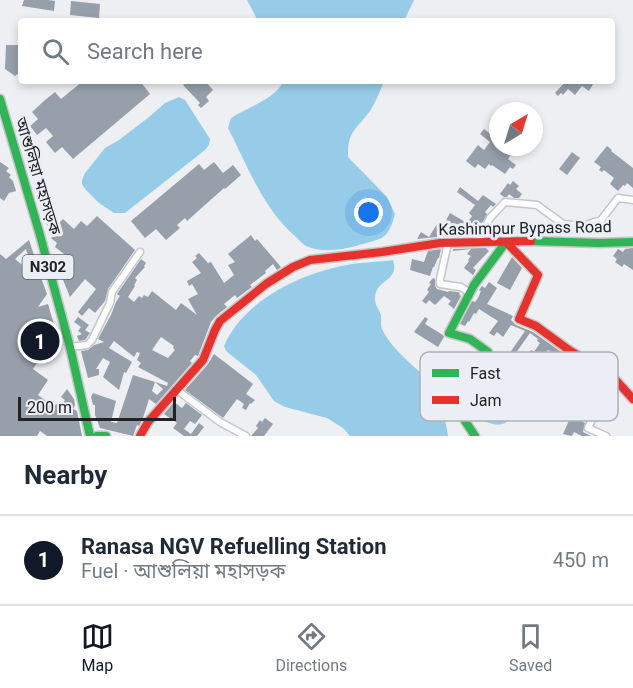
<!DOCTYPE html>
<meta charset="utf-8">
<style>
:root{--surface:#fff;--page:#f2f2f3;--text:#1f2937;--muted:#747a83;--line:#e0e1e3;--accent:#111827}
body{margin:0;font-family:Roboto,"Noto Sans Bengali",sans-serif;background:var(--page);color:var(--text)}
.compass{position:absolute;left:489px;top:102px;width:54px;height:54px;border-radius:50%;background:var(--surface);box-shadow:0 3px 9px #0003;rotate:38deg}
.scale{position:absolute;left:18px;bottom:15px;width:158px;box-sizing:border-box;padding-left:6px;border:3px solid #222325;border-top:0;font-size:16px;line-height:21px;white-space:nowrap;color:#222325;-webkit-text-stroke:4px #eceef5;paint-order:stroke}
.you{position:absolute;left:369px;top:213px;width:21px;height:21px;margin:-15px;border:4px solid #fff;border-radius:50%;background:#1a73e8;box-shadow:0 0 0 9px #1a73e833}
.badge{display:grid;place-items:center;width:39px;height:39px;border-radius:50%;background:var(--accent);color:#fff;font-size:20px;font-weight:700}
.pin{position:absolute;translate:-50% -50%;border:3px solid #fff;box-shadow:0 2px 6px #0006}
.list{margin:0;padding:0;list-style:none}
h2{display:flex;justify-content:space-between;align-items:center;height:78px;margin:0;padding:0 24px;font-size:26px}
h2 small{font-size:20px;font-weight:400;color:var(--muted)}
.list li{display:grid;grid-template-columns:39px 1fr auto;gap:18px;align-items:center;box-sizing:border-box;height:90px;padding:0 24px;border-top:2px solid var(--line)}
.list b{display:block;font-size:22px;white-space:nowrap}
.list p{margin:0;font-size:20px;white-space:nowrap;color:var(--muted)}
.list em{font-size:20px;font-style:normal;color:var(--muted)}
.icon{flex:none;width:33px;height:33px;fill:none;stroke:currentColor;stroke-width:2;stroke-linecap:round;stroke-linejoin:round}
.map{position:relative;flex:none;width:633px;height:436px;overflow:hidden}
.search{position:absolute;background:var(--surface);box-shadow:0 3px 9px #0003;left:18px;right:18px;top:18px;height:66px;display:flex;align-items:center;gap:15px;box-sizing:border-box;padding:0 21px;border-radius:6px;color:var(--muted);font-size:22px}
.sheet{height:168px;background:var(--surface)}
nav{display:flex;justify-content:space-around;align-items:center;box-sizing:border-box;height:84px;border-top:2px solid var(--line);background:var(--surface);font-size:16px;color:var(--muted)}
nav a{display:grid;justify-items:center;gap:3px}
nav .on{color:var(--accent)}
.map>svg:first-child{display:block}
.water{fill:#96cce8}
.building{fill:#969faa;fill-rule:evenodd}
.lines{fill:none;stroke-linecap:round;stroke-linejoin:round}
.street-casing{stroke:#c6c6c9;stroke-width:9}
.fast-casing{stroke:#c6c6c9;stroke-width:11}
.jam-casing{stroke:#c6c6c9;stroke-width:11}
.street{stroke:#fcfdfd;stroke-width:6}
.fast{stroke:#30b455;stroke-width:8}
.jam{stroke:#e5322d;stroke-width:8}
.labels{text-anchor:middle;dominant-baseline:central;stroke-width:6;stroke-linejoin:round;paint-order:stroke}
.shield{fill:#eceef5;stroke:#5f6063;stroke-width:1.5}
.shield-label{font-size:15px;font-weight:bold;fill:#222325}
.street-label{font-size:16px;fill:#222325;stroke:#eceef5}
.key{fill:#eceef5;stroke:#afb1b7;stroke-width:1.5}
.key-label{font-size:16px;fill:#222325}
</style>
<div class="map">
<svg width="633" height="436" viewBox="0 0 633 436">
<rect width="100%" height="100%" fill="#eeeff3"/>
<path class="water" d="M247,0H414L404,21H258Z
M284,81H384C380,91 376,102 370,111C357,129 347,131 348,157L387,197L395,214C388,241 382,238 356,246C341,250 322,253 306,246C303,244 299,240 296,237C263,209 247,165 228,128L231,118C248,107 274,100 284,81Z
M179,97L185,100L210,139L209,145L205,150L125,213H114L99,203L86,190L82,184V180L85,173L105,148L119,140L149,117L165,103Z
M393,260C400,282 376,278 375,298C375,306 379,309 381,315C382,320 380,324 382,329C388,342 401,355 411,364C418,371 426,376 431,384C440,397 446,421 448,436H350L343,428L327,418L285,407L274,401L256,375L226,351L224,346C243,301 301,273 347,265C362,262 378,262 393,260Z
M497,380L521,386C523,398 519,400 514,409C512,412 512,415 510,418C503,430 487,423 478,418C478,403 481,385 497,380Z"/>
<path class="building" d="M24,0H48L55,1L54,11L22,6Z
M71,1L100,4L99,18L70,15Z
M6,45H21V71L15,76L5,69Z
M83,81H140L150,94L73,159L62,147L55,153L46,142L53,136L46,128L37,135L30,126L38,119L32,112L45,100L55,92L61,99Z
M188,81H205L213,90L206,97L209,101L201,108L198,105L200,103L183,85Z
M566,81H595L589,91L582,86L575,95L568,89L563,95L561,93L558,96L555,93Z
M484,129L493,136L498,129V147H515L513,149L514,150L508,159L516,165L513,169L510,167L505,174L492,165L491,166L489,164L485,169L478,164L475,168L466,161L478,145L484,150L490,142L480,134Z
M607,146L612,150L611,151L633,168V188L627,183L625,186L623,185L618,191L610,184L614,178L604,170L602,172L599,170L601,167L594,162Z
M572,152L580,158L567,175L559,169Z
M0,162L9,168L6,171L11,175L9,177L13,181L16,191L9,193L4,201L0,198Z
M214,162L223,173L233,165L241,175L225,189L224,188L187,221L185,218L177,225L180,228L166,240L156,229L145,238L131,221L199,164L204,170Z
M513,181L519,186L516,189L522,194L519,198H514L509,194L507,197H504L500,194L508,183L510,185Z
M460,187L478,201L483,195L496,204L493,207L491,205L485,212L487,214L479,229L476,227L470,236L456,228L455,229L453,228L449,235L442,237L437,234V237L417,239L421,232L429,237L437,224L442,228L450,213L467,223L472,216L469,213L475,205L457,192Z
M49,211L55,216L53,217L59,223L63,219L74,229L81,221L87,226L97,216L135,250L108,289L105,301L95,313L89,308L82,316L78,312L96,289L85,279L70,297L59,270L68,257L55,247L57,243L51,238L56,233L47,225L43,218Z
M251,235L255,241L257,239L281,267L277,270L273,264L265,271L266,273L250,285L252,287L237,298L235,295L224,304L227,307L216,316L211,322L198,356L195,355L190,361L192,363L156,404L149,399L143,418L139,426L137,425L133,436L100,428L95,415V405H93L91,397L93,393L116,401L111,422L117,423L133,375L155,382L152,391L157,395L163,389L155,382L167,386L168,383L138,367L141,363L137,360L140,353L137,352L134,357L114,341L109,348L132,362L126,373L124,372L119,390L103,377L110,362L103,358L96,369H99V375L88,378L81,351L88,350L94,345L104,342L98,339L111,315L116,302L120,296L117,294L141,259L146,263L144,266L145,267L135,278L137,280L134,285L135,286L128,297L134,302L139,296L142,298L144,295L148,297L152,291L176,310L181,303L197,315L188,299L198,294L192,284L189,286L187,281L201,273L192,262L197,258L195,256L199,253L208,263L211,262L224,283L234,275L228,265L235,262L228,254ZM161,337L174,346L173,348L175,350L168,358L152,350Z
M29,240L34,255L28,256L26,249L15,259L26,268L34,259L47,294L38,307L48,304L58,339L50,341L44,346L39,341L35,345L32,342L27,350L40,359L33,369L48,380L38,395L54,407L56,404L60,407L65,400L61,397L67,389L74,399L75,405L73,409L77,411L82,436H47L40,431L37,436H0V254L6,259Z
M486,248L489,251L473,268L476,270L473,275L464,268L469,261L468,260L471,256L467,254L471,249L453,251V249Z
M633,248V270L624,264L622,267L615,262L617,259L613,256L618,249L623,252L625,249Z
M441,249L439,258H438L434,267H433L430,276L410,270L412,259L424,262L428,251Z
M512,257L522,268L510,290L497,283Z
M433,278L435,279V286L437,289L448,292L449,291L458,292L460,293L459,294L461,296L454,309L448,304L451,301L444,296L435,305L429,300L426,304L422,301L429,292L427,290L431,284L429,283Z
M489,282L497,288L487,304L513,316L511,320L516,325L533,332L571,359L565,368L561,366L566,360L559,354L557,356L548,350L535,368L540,372L535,379L533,378L531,382L525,378L529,370L522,366L531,350L534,352L540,343L537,341L538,339L530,333L513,357L509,354L525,331L511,325L503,337L497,332L494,336L489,333L498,321L479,309L476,314L474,313L469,322L468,321L465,326L460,324L472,301L475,302L478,298L481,291L479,290L482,286L485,288Z
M78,317L89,325L85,330L90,333L85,340L79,341L77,336L82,334L78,331L81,327L74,322Z
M425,317L428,319L425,324L443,335L444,337L438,347L414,332Z
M214,354L253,384L246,394L255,400L251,404L250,403L246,410L242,408L244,404L237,399L223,418L185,390L208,364Z
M566,398L575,402L573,406L584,412L579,420L585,423L583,432L591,436H582L574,432L572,436L563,434L571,416L558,411Z
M174,402L182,408L186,403L202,415L195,424L190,421L184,429L191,434L199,423L204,427L197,436H184L173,428L177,423L164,414Z
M265,418L273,424L264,436H251L258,428L256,426L260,420L262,422Z"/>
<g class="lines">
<g class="street-casing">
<path id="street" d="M478,242L490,218L505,202L537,205L563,224L582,226L601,220L618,198L633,200
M448,243L440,279V284L461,287L470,293
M70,347L87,345L92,340L110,303L112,292L140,252
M177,390L220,422L246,436
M606,436L588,428L613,377"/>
</g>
<g class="fast-casing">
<path id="fast" d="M0,99L40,235L70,347L90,436
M531,241L599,243L633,242
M97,436H106
M475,436L465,421L466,411L488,352L470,339L449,333L474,285L506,242"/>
</g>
<g class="jam-casing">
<path id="jam" d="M506,242L538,275L519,319L536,326L569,350L613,377L633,399
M140,436L148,422L203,360L215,330L220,321L266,284L293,267L310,260L382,252L440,243L531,241"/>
</g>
<use href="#street" class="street"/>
<use href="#fast" class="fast"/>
<use href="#jam" class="jam"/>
</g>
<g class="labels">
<rect class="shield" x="22.5" y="255" width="51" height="24" rx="4.5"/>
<g class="shield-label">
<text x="48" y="267">N302</text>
</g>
<g class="street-label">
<text transform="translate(38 176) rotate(73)">আশুলিয়া মহাসড়ক</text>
<text transform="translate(525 228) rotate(-1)">Kashimpur Bypass Road</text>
</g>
</g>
<rect x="420" y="352" width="198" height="69" rx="9" class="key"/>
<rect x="432" y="369" width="27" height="8" fill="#30b455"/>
<rect x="432" y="396" width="27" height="8" fill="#e5322d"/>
<g class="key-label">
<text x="470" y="379">Fast</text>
<text x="470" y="406">Jam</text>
</g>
</svg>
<svg class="compass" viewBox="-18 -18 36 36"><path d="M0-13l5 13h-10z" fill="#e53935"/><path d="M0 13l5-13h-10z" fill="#747a83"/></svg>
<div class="scale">200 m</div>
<div class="you"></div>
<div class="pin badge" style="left:40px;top:341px">1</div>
<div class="search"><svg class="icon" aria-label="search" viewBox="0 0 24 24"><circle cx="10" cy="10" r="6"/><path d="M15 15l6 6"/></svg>Search here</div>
</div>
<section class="sheet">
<h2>Nearby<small></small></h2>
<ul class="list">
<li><span class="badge">1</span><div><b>Ranasa NGV Refuelling Station</b><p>Fuel · আশুলিয়া মহাসড়ক</p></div><em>450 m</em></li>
</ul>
</section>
<nav>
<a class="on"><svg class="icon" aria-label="map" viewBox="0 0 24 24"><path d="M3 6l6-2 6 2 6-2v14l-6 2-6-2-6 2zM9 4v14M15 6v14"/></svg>Map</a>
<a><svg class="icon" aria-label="directions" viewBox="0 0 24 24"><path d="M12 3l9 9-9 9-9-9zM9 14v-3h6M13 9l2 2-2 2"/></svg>Directions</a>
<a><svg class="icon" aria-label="saved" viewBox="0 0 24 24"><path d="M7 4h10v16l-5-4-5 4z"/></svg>Saved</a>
</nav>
